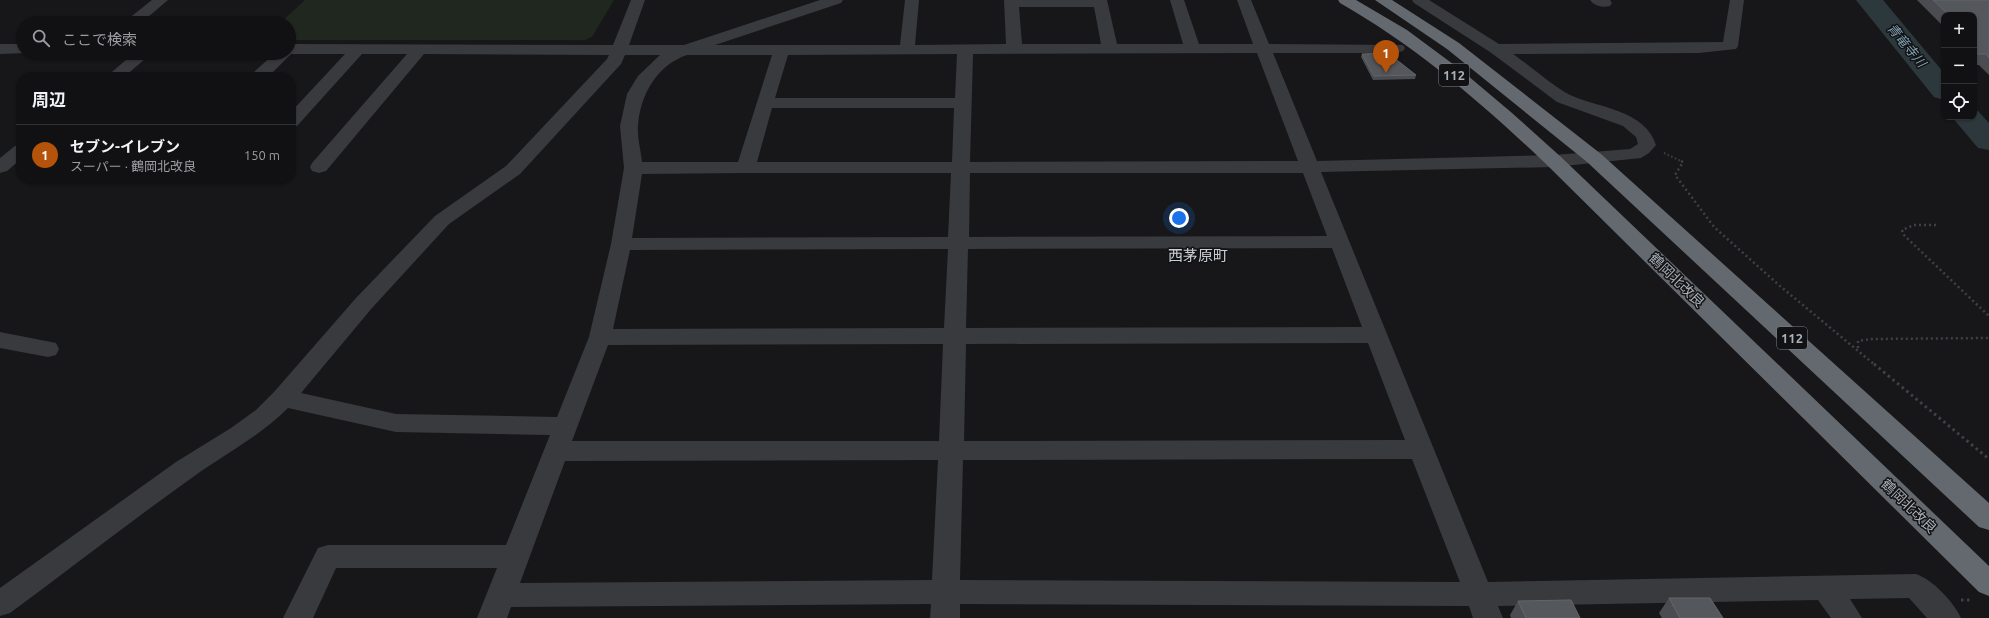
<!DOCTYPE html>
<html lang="ja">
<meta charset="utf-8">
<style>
:root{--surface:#111113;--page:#1a1a1c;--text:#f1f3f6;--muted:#9c9da0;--line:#303133;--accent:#b45309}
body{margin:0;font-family:Ubuntu,"Noto Sans JP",sans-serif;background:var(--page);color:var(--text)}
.controls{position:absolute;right:12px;top:12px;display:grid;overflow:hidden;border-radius:8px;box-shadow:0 1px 3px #0004}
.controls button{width:36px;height:36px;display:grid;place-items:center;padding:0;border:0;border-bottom:1px solid var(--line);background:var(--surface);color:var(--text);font:20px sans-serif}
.you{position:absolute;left:1179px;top:218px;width:14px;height:14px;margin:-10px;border:3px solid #fff;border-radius:50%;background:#1a73e8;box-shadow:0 0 0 6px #1a73e833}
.badge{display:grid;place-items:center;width:26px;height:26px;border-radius:50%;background:var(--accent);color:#fff;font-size:13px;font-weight:700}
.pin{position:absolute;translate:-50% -33px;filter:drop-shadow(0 1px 2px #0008)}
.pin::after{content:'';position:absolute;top:21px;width:14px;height:12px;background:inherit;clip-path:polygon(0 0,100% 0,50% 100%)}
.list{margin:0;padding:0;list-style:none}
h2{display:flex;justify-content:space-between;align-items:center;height:52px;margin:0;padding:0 16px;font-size:17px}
h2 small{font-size:13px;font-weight:400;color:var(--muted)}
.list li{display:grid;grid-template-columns:26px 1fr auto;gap:12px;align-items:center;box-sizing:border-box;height:60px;padding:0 16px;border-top:1px solid var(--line)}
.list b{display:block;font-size:15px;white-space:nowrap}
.list p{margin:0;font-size:13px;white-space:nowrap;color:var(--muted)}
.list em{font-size:13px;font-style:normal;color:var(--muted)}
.icon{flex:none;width:22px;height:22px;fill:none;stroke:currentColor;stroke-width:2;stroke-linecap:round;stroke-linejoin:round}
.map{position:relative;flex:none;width:1989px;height:618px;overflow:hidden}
.search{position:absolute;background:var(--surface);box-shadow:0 1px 3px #0004;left:16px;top:16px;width:280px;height:44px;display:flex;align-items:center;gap:10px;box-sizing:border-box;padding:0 14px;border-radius:22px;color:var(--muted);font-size:15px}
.panel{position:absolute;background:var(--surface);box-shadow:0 1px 3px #0004;left:16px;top:72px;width:280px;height:112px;border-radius:16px}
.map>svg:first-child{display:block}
.green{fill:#1f271f}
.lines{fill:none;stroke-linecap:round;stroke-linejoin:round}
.river{fill:#2d383d;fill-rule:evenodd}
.path-far2{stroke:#3e4145;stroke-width:2;stroke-dasharray:1.5 2.5;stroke-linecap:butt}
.path-far1{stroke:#3e4145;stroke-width:2.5;stroke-dasharray:2 3;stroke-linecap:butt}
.path{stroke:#3e4145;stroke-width:3;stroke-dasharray:2.5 3.5;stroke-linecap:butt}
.minor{fill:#383a3e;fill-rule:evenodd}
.highway{fill:#64696f;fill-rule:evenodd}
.wall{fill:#4a4c51}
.building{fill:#54575c;stroke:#62656a}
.labels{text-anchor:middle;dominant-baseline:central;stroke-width:3;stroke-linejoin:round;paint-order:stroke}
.far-water-label{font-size:13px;font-style:italic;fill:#81a4b3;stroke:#121214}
.shield{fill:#121214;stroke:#7c8187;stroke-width:1}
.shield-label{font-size:13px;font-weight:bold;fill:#a9b0b8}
.street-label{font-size:14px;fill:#a9b0b8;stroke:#121214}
.neighbourhood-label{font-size:15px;fill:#cacfd4;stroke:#121214}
</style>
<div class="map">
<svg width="1989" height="618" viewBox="0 0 1989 618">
<rect width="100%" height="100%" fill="#171719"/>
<path class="green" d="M305,0H614L592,37L585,40H289V23H280Z"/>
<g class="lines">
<path class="river" d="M1856,0H1883L1944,73V100L1934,97Z
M1974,110L1978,111L1989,123V150L1978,148L1952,117H1974Z"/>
<path class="path-far2" d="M1664,153L1683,162"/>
<path class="path-far1" d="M1681,161L1683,162L1675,175L1714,227L1780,286L1875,365
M1936,225H1914L1902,230L1903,234L1909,240L1989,316
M1858,348V341L1872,339L1989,338"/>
<path class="path" d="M1874,364L1989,459
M1961,600H1972"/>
<path class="minor" d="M152,0H168L141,23H123Z
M631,0H645L629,45H684L820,0H843L841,3L715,45H900L905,0H919L915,45L1006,44L1004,0H1107L1117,44H1183L1170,0H1184L1199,44H1253L1237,0H1251L1269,44L1403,45L1405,48L1403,51L1397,53H1273L1317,161L1554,155L1630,149L1638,144L1636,137L1623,126L1557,102L1490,52L1414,3L1412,0H1429L1499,44L1723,42L1730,0H1744L1738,46L1736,49L1699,53L1513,54C1529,65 1554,87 1570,95C1599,108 1645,110 1656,145L1649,153L1641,158L1554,167L1321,172L1488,582L1916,574C1933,580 1953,601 1961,618H1927L1909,598L1850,599L1862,618H1831L1818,600L1498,606L1503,618H1473L1469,606L960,604V618H930L931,604L511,607L507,618H477L497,568H336L313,618H283L318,548L328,545H506L550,435L396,432L288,408C259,437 226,453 193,477C131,521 71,568 10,613L0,616V588L176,462L231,428L256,410L274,392L356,298L435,216L506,166L607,59L609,55L424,54L326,171L319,173L312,171L310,167L312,163L407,54H362L297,126L291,127V112L345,54H291L268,77H251L253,73L275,53H289V44L613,45ZM1019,7H1094L1101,44H1022ZM1257,53L1298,161L970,162L973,54ZM957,54L955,98H775L788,55ZM625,55H660L638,76L627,94L620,126L624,168L611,244L589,337L557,417L396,414L301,393L372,308L449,224L520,174L621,64ZM687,55H772L738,162H642C641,151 637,137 638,126C640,95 657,65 687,55ZM772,108H954L952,162H757ZM745,173H951L948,237L632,238L642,174ZM970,173H1303L1327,236L969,237ZM1332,248L1362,327L966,328L968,249ZM948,249L944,328L613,329L630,250ZM1368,343L1405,440L964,441L966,344ZM943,344L939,441H572L608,345ZM1412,459L1460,582L960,580L963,460ZM938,460L932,580L520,583L565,461Z
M1590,0H1610L1612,3L1610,6C1603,8 1594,6 1590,0Z
M0,44H23V53H26L0,54Z
M134,53H152L124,77H106Z
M21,145V159L7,171L0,173V158L15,146Z
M0,332L56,343L59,349L56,355L48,357L0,348Z"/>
<path class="highway" d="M1338,0H1356L1407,30L1461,70L1512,113L1561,157L1989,566V596L1979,592L1547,165C1483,104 1417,47 1340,3Z
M1375,0H1392L1459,43L1601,154L1989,503V530L1979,527L1587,162L1447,49Z"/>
</g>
<path class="wall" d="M1917,0H1989V75L1979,65H1974V15H1944V27Z
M1362,54L1416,75L1415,79L1373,80L1361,57Z
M1669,598L1723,618H1662L1659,613Z
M1518,601L1580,618H1511L1510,615Z"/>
<path class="building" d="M1933,0H1989V58L1986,54H1978L1974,50V15H1949Z
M1388,53L1416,75L1374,76L1362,54Z
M1669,598H1710L1723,618H1680Z
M1571,600L1580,618H1526L1518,601Z"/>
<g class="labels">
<g class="far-water-label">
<text transform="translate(1907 45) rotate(50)">青竜寺川</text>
</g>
<g class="shield">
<rect x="1439" y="64" width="30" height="22" rx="3"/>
<rect x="1777" y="327" width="30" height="22" rx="3"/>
</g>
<g class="shield-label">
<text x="1454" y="75">112</text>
<text x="1792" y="338">112</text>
</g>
<g class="street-label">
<text transform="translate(1677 280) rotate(44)">鶴岡北改良</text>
<text transform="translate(1909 506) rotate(44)">鶴岡北改良</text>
</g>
<g class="neighbourhood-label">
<text x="1198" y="255">西茅原町</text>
</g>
</g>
</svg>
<div class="controls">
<button>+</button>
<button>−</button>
<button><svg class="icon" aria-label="locate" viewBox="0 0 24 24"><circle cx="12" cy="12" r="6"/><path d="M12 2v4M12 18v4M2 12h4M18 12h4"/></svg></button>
</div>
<div class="you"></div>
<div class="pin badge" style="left:1386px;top:73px">1</div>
<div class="search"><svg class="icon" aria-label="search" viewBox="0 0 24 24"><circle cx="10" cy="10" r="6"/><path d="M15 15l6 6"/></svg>ここで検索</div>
<section class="panel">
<h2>周辺<small></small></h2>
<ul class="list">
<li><span class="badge">1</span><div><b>セブン-イレブン</b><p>スーパー · 鶴岡北改良</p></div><em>150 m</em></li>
</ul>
</section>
</div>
